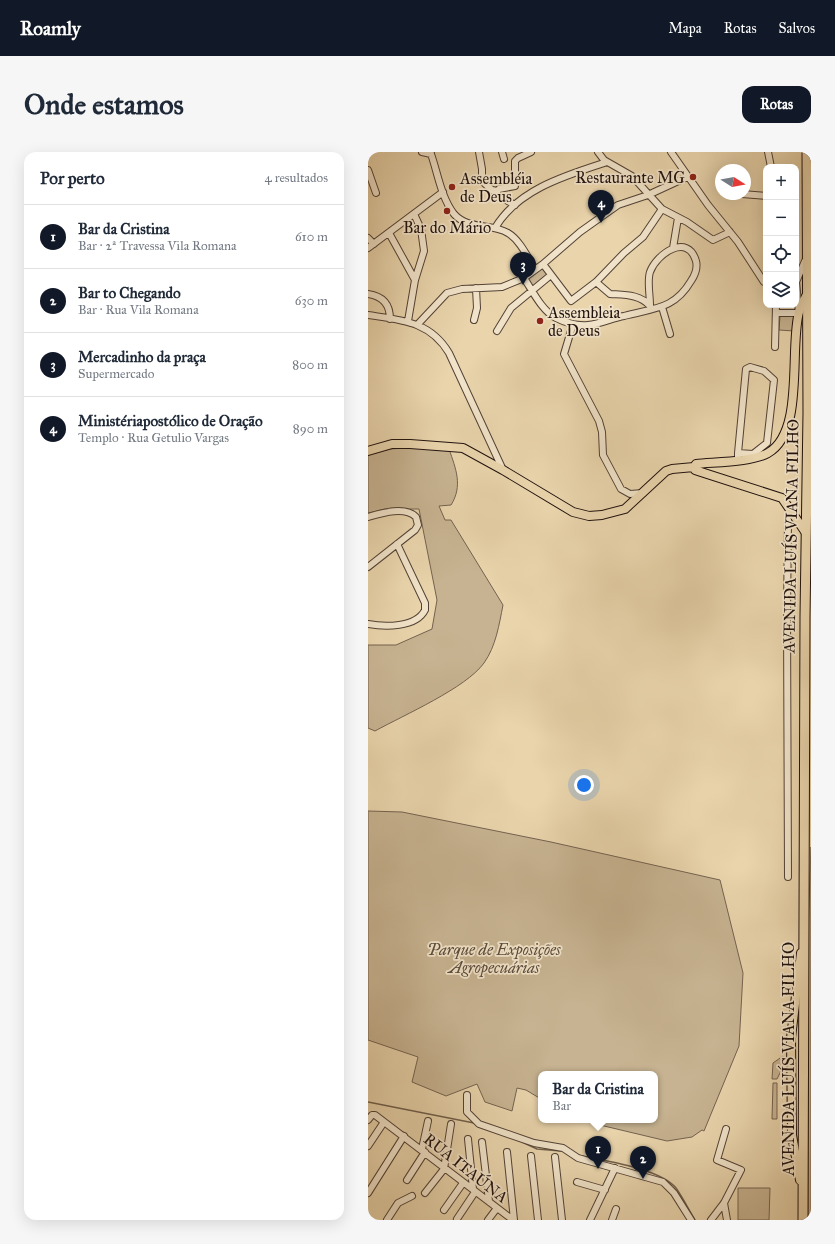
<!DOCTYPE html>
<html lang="pt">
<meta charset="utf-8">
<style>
:root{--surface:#fff;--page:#f6f6f7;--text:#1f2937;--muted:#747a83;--line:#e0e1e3;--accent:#111827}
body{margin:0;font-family:"IM FELL Great Primer",serif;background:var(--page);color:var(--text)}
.controls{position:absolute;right:12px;top:12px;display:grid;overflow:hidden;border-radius:8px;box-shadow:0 4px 16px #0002}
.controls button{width:36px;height:36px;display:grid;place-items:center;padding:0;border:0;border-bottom:1px solid var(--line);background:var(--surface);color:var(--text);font:20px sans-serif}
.compass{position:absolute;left:347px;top:12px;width:36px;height:36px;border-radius:50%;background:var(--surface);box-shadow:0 4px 16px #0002;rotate:101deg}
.you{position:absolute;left:216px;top:633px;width:14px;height:14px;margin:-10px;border:3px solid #fff;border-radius:50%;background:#1a73e8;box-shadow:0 0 0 6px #1a73e833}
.badge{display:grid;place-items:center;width:26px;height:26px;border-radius:50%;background:var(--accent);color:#fff;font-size:13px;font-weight:700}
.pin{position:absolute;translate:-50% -33px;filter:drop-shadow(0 1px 2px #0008)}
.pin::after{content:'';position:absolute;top:21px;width:14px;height:12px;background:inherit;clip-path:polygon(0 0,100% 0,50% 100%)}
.popup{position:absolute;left:170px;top:919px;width:120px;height:52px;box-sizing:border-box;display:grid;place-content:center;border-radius:8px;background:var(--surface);filter:drop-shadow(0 1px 3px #0005);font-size:13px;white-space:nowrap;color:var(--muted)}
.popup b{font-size:15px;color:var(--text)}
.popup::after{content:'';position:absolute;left:50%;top:100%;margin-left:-8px;border:8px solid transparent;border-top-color:var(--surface)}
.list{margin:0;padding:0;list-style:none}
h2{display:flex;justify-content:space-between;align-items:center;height:52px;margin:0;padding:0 16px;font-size:17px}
h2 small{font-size:13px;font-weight:400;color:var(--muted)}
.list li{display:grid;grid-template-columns:26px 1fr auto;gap:12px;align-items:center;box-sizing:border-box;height:64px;padding:0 16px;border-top:1px solid var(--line)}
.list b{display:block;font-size:15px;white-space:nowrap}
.list p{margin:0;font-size:13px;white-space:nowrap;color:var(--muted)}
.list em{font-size:13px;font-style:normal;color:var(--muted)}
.icon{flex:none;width:22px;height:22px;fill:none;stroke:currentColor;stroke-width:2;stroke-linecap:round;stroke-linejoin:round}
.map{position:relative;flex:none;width:443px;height:1068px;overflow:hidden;border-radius:12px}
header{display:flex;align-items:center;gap:24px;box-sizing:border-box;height:56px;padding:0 20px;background:var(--accent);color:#fff}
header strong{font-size:19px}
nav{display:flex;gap:22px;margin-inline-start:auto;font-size:14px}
.intro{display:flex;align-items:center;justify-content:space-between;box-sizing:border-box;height:96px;padding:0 24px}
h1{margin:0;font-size:28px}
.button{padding:10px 18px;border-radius:12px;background:var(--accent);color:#fff;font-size:14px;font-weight:700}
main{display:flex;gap:24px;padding:0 24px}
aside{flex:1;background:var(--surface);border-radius:12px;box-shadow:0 4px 16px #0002}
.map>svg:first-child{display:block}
.green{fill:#c7b391;stroke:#746250}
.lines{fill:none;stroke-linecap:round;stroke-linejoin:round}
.stream{stroke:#705f4c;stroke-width:1.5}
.minor-casing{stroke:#524236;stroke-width:8}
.major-casing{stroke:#20120e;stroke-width:10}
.highway-casing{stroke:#20120e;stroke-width:11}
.minor{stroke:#f1e3c9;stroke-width:6}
.major{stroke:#e9d4ac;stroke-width:8}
.highway{stroke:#e9d4ac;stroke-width:9}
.poi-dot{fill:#8f2418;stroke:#f1e3c9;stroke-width:1.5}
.labels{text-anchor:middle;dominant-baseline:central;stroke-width:3.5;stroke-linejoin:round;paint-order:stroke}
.poi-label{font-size:16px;fill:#20120e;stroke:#f1e3c9;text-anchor:start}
.street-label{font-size:16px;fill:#20120e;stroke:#f1e3c9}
.park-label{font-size:16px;font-style:italic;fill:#5a4a3c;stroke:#f1e3c9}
</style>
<header>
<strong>Roamly</strong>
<nav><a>Mapa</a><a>Rotas</a><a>Salvos</a></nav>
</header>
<div class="intro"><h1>Onde estamos</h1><a class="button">Rotas</a></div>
<main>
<aside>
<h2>Por perto<small>4 resultados</small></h2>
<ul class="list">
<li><span class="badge">1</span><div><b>Bar da Cristina</b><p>Bar · 2ª Travessa Vila Romana</p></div><em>610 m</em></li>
<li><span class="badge">2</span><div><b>Bar to Chegando</b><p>Bar · Rua Vila Romana</p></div><em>630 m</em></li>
<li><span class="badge">3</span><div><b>Mercadinho da praça</b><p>Supermercado</p></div><em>800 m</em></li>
<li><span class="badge">4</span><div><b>Ministériapostólico de Oração</b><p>Templo · Rua Getulio Vargas</p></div><em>890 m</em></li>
</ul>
</aside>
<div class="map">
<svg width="443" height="1068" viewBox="0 0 443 1068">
<rect width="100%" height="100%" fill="#e9d4ac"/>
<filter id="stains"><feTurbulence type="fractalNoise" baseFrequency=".005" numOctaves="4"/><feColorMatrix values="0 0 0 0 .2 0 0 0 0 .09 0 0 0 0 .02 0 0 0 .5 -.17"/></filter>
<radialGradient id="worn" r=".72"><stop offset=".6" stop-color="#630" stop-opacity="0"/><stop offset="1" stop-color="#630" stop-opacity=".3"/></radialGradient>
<path class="green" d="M175,114L181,123L165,134L159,125Z
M412,164H427L426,179L411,178Z
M53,295L81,297C88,317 95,334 83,353L71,354L77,368H83L135,453C131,473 128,494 116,511C98,536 36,563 7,579L0,576V493H28L64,477L69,448L51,357H17L0,361V303L22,297Z
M0,659L34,660L183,690L352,728L375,821L371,894L336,979L334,978L324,985L299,989L211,968H287V922H173V947L158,938L149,936L144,959L117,950L109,932L78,944L44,930L50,905L0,888Z
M443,695V1068H440V781Z
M415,904L414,917L409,927H404L405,911Z
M405,931H409V967H404Z
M370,1036H402L401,1068H370Z"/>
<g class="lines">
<path class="stream" d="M0,950L106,971
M154,990L169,997L193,999
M210,1003C236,1009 291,1016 308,1036C315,1046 321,1058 327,1068"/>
<g class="minor-casing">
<path id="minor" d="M54,0L63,2
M111,0L114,17V29L124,38L129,39
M134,0L136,7
M230,0L236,8L264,24L294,57L319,70L345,88L362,80
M303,0L340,53L370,90L396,130H398
M400,0L403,15
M63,2C70,22 73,45 86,62C100,78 124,71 140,81C152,88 160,106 167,117
M0,18L8,41
M374,42L398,44
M147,53L129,43V39L131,37L147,34V9L150,6L163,0
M127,76C150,37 199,23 239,10
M21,81L47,128
M0,86L6,92
M0,96L75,40
M305,96L310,66
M175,112L203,149L228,130L256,101L275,85L294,57
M156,126C164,138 174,159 188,166C198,171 209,174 220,173C233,172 244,166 256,164C285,156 306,158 323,129C327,123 330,117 328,109C320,81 289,101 282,120C279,129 282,143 282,153
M228,130L242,142C256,143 272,142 282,154
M0,142C14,144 22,152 22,167
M294,155L302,182
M408,161H431L428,130L437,109
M0,163C33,168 62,169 81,201L135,318
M106,168L109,156L108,136
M40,169L47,128L56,99L53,77L46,62
M50,172L79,141L94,137L134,135L156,126L175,112L212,80L250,53L280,43L319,25
M205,172L196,202L231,269L234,280L235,303L253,337L262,342L275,341
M129,179L143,156L183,123
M407,195L408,153
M370,307V301L378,217L382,215L396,219L406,228L399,291L385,302L370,301
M0,365C14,361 37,354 48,365L50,373L47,378L0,415
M0,472C16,475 48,476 57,458V451L29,392
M420,725L419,462L420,368
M99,943V960L111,972L166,991L195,996L210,1006L295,1030L306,1041L323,1068
M0,968L4,963H7L145,1068
M100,987L105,1037
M114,990L121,1049
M0,994L16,970
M54,997L60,969
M139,1000L146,1068
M163,1004L170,1068
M187,1005L194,1068
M39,1028L57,1000
M209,1030L237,1038
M0,1041L36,984
M57,1041L76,1017L83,972
M356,1051L359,1068
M76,1058L95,1031
M89,1067L107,1040
M19,1068L30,1051L44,1044
M120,1068L129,1056
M222,1068L247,1016
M244,1068L248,1057
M343,1068L356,1051L373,1018L349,1008L358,977"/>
</g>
<g class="major-casing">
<path id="major" d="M0,299L24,292H42L95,296L135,318L205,360L221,364L234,363L257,357L298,319L304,317L326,315L328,312C346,310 385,310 400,301C437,280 421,197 431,160C432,155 436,149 438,144
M326,315L327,318L333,320L414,346L438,381
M432,1028L424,983L423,886L433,801"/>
</g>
<g class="highway-casing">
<path id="highway" d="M435,1068L437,465L440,261L439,0"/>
</g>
<use href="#minor" class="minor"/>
<use href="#major" class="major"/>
<use href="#highway" class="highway"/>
</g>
<g class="poi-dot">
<circle cx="325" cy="25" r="4"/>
<circle cx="84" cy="35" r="4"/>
<circle cx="79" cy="59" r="4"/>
<circle cx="172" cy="169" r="4"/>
</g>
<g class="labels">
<g class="poi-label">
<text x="317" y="25" text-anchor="end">Restaurante MG</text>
<text x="92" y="26">Assembléia<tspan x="92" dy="18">de Deus</tspan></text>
<text x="79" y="75" text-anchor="middle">Bar do Mário</text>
<text x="180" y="160">Assembleia<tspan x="180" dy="18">de Deus</tspan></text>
</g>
<g class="street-label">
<text transform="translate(423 384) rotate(-89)">AVENIDA LUÍS VIANA FILHO</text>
<text transform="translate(420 907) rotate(-90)">AVENIDA LUÍS VIANA FILHO</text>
<text transform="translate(98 1016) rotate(38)">RUA ITAÚNA</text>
</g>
<g class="park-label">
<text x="126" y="797">Parque de Exposições<tspan x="126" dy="18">Agropecuárias</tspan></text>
</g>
</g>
<rect width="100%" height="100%" filter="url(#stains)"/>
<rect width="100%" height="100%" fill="url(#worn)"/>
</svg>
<div class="controls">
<button>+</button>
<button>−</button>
<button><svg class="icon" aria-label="locate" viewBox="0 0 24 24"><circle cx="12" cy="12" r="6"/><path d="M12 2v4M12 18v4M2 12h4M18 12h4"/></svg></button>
<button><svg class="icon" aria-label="layers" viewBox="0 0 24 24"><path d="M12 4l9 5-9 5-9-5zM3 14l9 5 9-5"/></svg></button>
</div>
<svg class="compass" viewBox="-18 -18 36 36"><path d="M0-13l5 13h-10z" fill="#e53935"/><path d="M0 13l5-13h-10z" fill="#747a83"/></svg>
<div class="you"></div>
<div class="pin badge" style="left:230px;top:1017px">1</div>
<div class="popup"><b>Bar da Cristina</b>Bar</div>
<div class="pin badge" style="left:275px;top:1027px">2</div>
<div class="pin badge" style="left:155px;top:133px">3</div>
<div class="pin badge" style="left:233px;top:71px">4</div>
</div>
</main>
